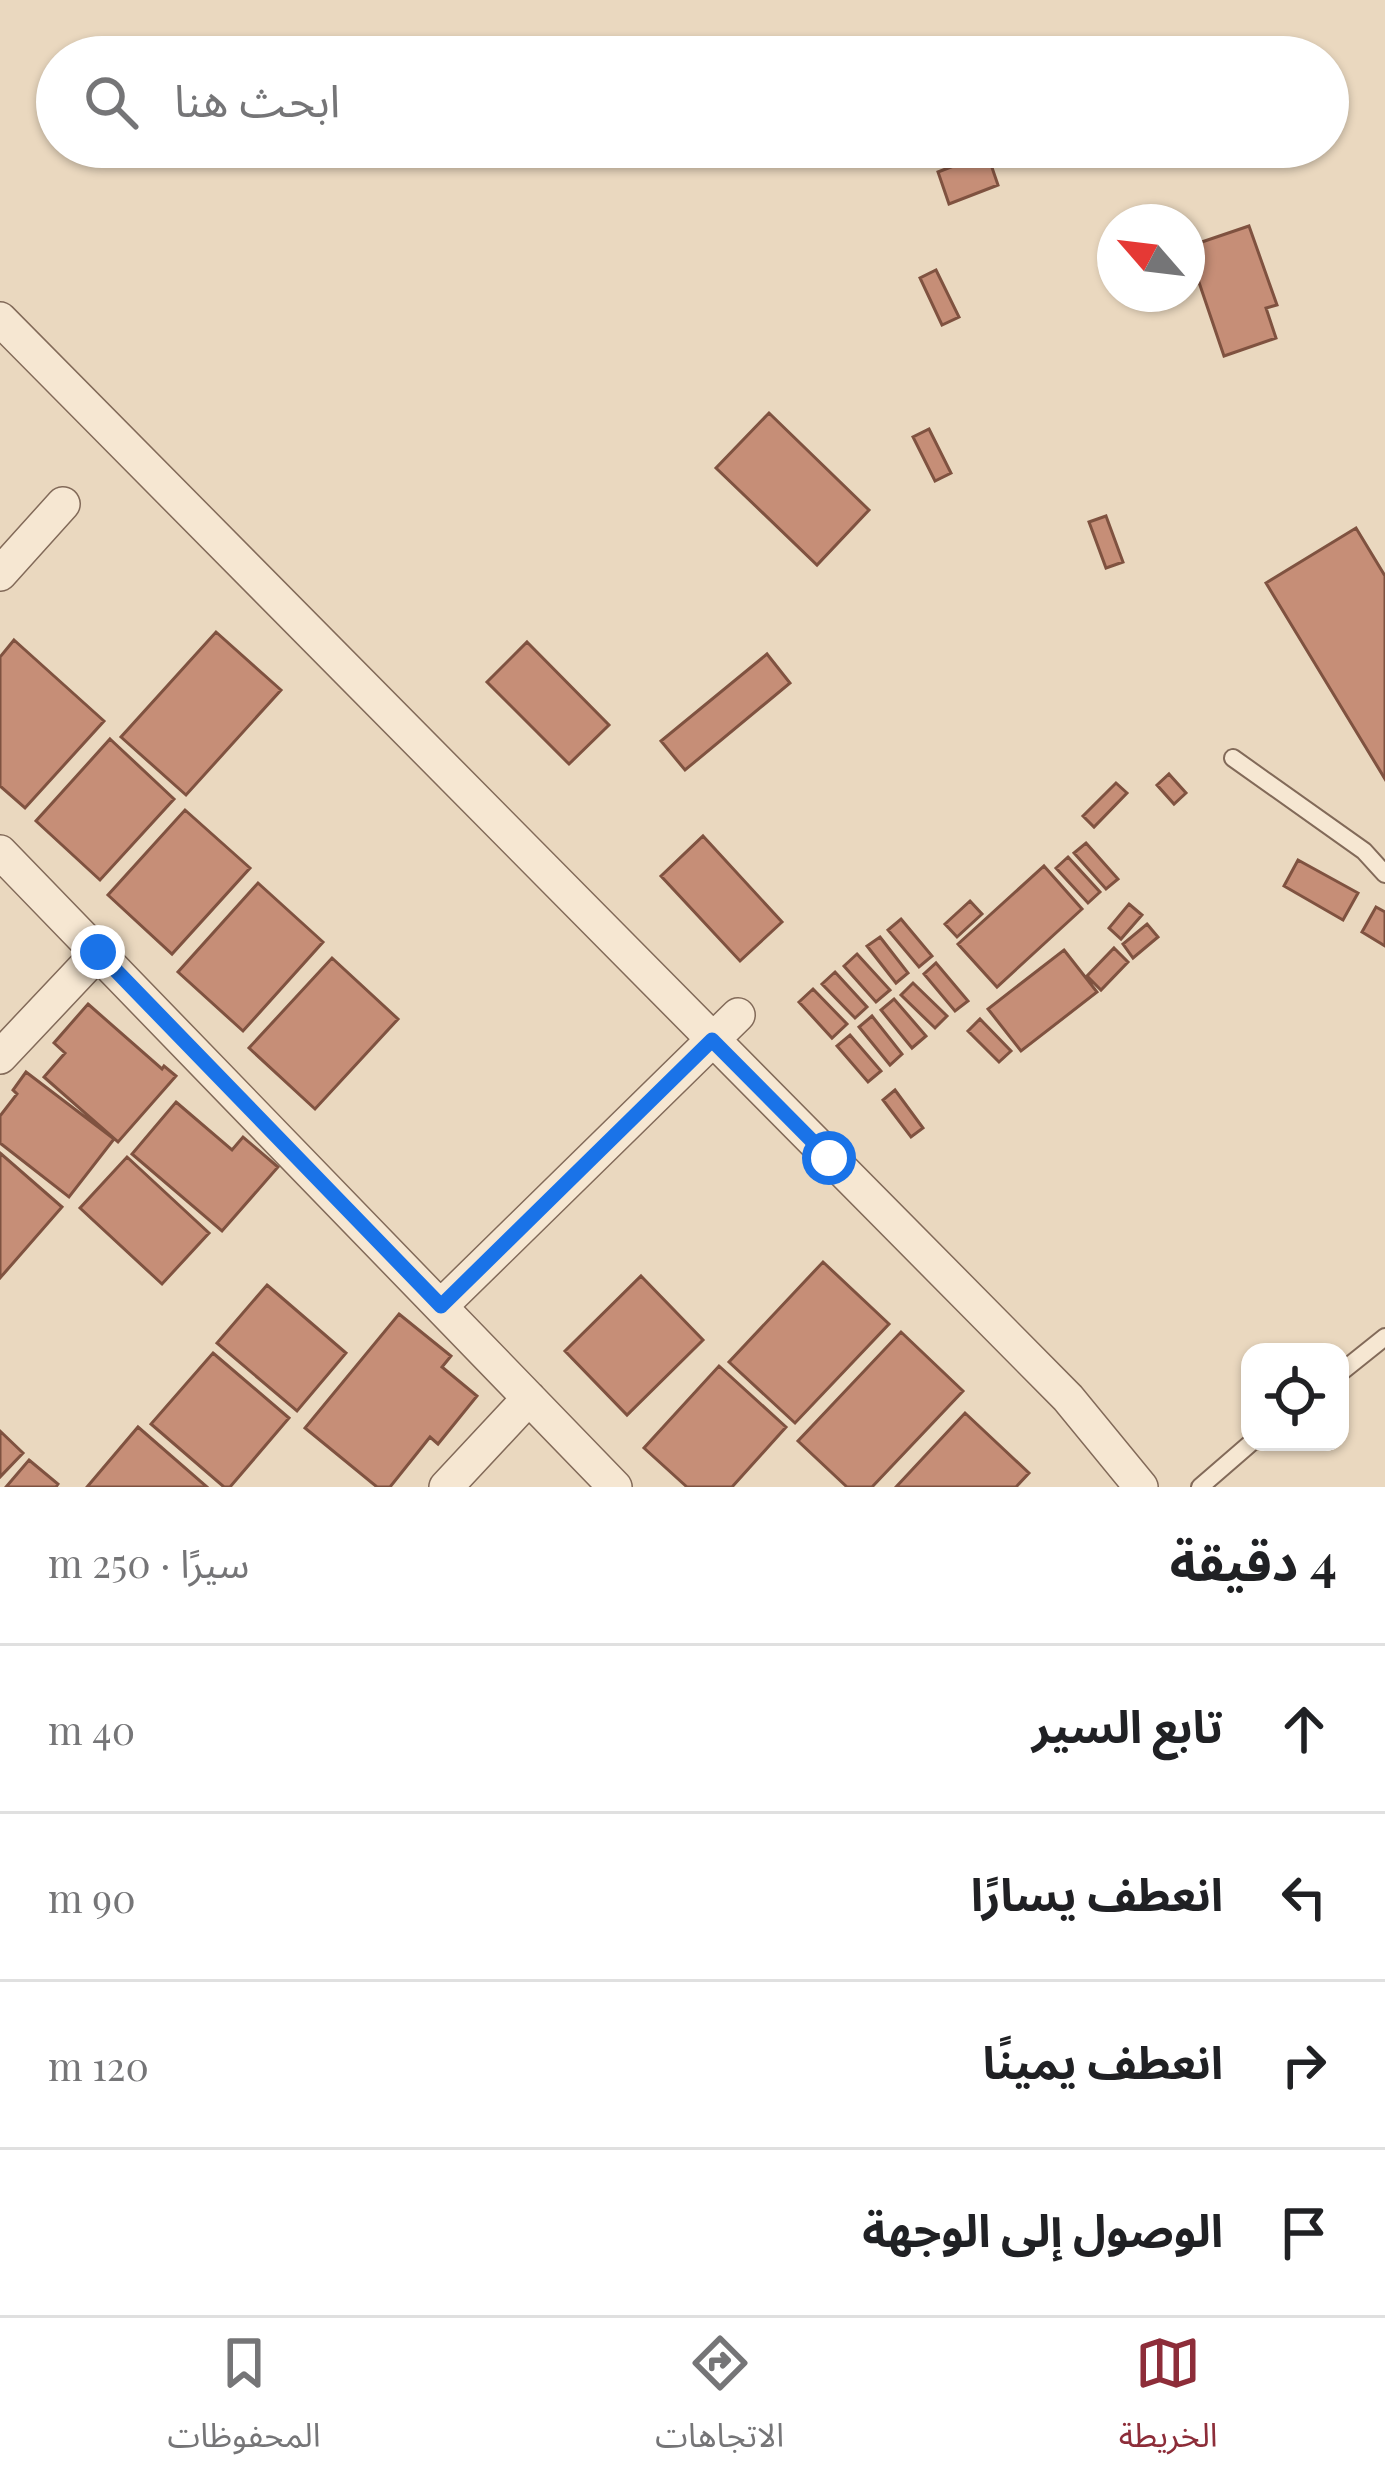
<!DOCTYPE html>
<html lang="ar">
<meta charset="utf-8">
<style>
:root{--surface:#fff;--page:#f2f2f2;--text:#202124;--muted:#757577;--line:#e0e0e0;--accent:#8d2d39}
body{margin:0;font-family:"Playfair Display","Noto Sans Arabic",serif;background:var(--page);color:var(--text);direction:rtl}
.controls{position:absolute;right:36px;bottom:36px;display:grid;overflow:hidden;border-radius:24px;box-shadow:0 3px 9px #0004}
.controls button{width:108px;height:108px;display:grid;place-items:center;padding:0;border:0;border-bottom:3px solid var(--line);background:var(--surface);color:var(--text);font:60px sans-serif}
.compass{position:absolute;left:1097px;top:204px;width:108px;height:108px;border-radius:50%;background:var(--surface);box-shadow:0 3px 9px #0004;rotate:298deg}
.stop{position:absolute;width:36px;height:36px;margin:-27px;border:9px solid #1a73e8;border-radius:50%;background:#fff}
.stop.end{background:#1a73e8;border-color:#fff;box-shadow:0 3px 12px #0008}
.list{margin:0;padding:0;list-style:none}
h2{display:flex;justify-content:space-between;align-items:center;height:156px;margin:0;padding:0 48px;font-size:51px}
h2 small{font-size:39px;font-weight:400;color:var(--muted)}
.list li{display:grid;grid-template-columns:78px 1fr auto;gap:36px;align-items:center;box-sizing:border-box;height:168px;padding:0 48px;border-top:3px solid var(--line)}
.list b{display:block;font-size:45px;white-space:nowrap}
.list em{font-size:39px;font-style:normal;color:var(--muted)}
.icon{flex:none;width:66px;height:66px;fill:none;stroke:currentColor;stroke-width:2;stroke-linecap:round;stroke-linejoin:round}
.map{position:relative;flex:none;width:1385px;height:1487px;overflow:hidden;direction:ltr}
.search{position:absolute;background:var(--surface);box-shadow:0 3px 9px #0004;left:36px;right:36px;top:36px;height:132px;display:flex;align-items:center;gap:30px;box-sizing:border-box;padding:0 42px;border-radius:66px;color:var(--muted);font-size:45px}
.sheet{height:828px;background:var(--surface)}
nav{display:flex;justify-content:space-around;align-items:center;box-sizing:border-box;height:168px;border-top:3px solid var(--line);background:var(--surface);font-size:33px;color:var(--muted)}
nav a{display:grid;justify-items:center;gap:6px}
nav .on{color:var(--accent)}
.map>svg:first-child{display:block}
.building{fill:#c68e77;stroke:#7f5240;stroke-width:3}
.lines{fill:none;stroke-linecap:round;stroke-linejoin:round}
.lane-casing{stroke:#826a59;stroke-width:20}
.street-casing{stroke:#826a59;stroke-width:36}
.lane{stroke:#f6e7d2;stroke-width:16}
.street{stroke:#f6e7d2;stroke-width:33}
.route{stroke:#1a73e8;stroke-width:15}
</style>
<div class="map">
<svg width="1385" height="1487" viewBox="0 0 1385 1487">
<rect width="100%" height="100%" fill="#ead8bf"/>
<path class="building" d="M987,153L998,185L949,204L938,172Z
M1249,226L1277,305L1266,308L1276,338L1224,356L1187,247Z
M936,270L959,317L942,325L920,278Z
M769,413L869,510L817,565L716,468Z
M929,429L951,473L935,481L913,437Z
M1106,516L1123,562L1106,568L1089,522Z
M1356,528L1385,576V779L1266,583Z
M216,632L281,690L186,795L121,737Z
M14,640L104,721L25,808L0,786V657Z
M527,642L609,725L569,764L487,682Z
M767,654L790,683L685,770L661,741Z
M110,739L174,799L100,880L36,821Z
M1169,774L1186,793L1174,804L1157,785Z
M1116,783L1127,793L1094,827L1083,816Z
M185,810L250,868L172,954L108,895Z
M703,836L782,922L740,961L661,876Z
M1086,843L1118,879L1106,889L1074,853Z
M1068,857L1100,892L1088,903L1056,868Z
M1298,860L1358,893L1343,920L1284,886Z
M1044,866L1082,909L997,987L958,944Z
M258,883L323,942L243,1031L178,972Z
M970,901L982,914L957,937L945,924Z
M1129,904L1142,915L1121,939L1109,928Z
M1376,907L1385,912V946L1362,932Z
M901,919L932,956L919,967L888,930Z
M1147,924L1158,937L1133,958L1123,944Z
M880,937L908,973L896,983L867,946Z
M1114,948L1128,962L1101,990L1087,976Z
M1064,950L1097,992L1021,1051L988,1009Z
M857,954L890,990L876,1002L844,966Z
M332,958L398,1019L315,1109L249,1048Z
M936,963L968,1001L955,1011L924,974Z
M835,972L867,1007L855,1018L822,984Z
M913,983L947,1016L935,1028L901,995Z
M813,989L847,1024L832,1038L799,1002Z
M894,999L926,1036L912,1048L881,1010Z
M88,1004L162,1069L164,1066L176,1076L118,1142L44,1077L65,1053L54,1043Z
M872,1016L902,1054L890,1065L859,1027Z
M980,1019L1011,1051L999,1062L968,1031Z
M850,1035L881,1071L868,1082L837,1046Z
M26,1072L114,1139L69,1197L0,1143V1116L17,1094L13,1090Z
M895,1090L923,1128L911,1137L883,1100Z
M176,1102L232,1150L243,1137L278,1167L222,1231L132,1154Z
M0,1153L62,1207L0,1278Z
M127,1157L209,1233L162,1284L80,1208Z
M823,1262L889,1324L795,1423L729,1362Z
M641,1276L703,1340L627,1415L565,1351Z
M267,1285L346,1353L297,1411L217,1343Z
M399,1314L451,1356L442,1367L477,1396L438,1444L430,1437L390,1487H377L305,1428Z
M901,1332L963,1391L872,1487H847L798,1441Z
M213,1353L289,1418L230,1487H224L151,1424Z
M719,1366L786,1427L732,1487H687L644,1448Z
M965,1413L1029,1473L1016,1487H896Z
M138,1427L207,1487H87Z
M0,1431L23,1453L0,1477Z
M29,1460L58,1484L56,1487H6Z"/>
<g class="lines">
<g class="lane-casing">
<path id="lane" d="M1233,758L1364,851L1385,874
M1340,1373L1385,1337
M1200,1487L1252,1442"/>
</g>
<g class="street-casing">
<path id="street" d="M0,319L1068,1398L1141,1487
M0,574L63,504
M0,852L615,1487
M0,1057L98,953
M441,1306L738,1015
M446,1487L529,1398"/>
</g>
<use href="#lane" class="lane"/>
<use href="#street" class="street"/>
</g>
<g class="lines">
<path class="route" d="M98,952L441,1306L712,1040L829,1158"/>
</g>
</svg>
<div class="controls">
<button><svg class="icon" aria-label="locate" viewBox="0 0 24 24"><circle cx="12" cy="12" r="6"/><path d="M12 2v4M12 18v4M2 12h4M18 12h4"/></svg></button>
</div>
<svg class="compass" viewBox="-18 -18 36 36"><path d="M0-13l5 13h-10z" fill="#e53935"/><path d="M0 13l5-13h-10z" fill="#757577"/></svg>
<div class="stop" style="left:829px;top:1158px"></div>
<div class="stop end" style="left:98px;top:952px"></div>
<div class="search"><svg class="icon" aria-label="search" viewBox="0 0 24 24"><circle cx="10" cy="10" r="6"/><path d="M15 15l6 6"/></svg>ابحث هنا</div>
</div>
<section class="sheet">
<h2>4 دقيقة<small>سيرًا · 250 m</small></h2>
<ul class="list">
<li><svg class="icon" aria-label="ahead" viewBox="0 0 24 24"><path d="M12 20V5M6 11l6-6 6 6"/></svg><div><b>تابع السير</b></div><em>40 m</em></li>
<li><svg class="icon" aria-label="left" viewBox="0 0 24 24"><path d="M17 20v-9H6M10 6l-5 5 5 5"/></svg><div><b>انعطف يسارًا</b></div><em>90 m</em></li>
<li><svg class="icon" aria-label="right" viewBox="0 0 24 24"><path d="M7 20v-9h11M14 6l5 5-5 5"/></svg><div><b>انعطف يمينًا</b></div><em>120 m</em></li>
<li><svg class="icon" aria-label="arrive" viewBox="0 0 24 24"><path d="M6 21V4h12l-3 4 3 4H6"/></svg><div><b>الوصول إلى الوجهة</b></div></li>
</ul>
</section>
<nav>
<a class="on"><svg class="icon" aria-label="map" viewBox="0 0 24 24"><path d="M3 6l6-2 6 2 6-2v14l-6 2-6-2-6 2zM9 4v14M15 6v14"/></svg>الخريطة</a>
<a><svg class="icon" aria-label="directions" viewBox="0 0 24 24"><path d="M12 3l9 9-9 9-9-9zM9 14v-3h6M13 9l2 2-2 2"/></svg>الاتجاهات</a>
<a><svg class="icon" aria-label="saved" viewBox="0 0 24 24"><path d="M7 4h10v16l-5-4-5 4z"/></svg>المحفوظات</a>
</nav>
